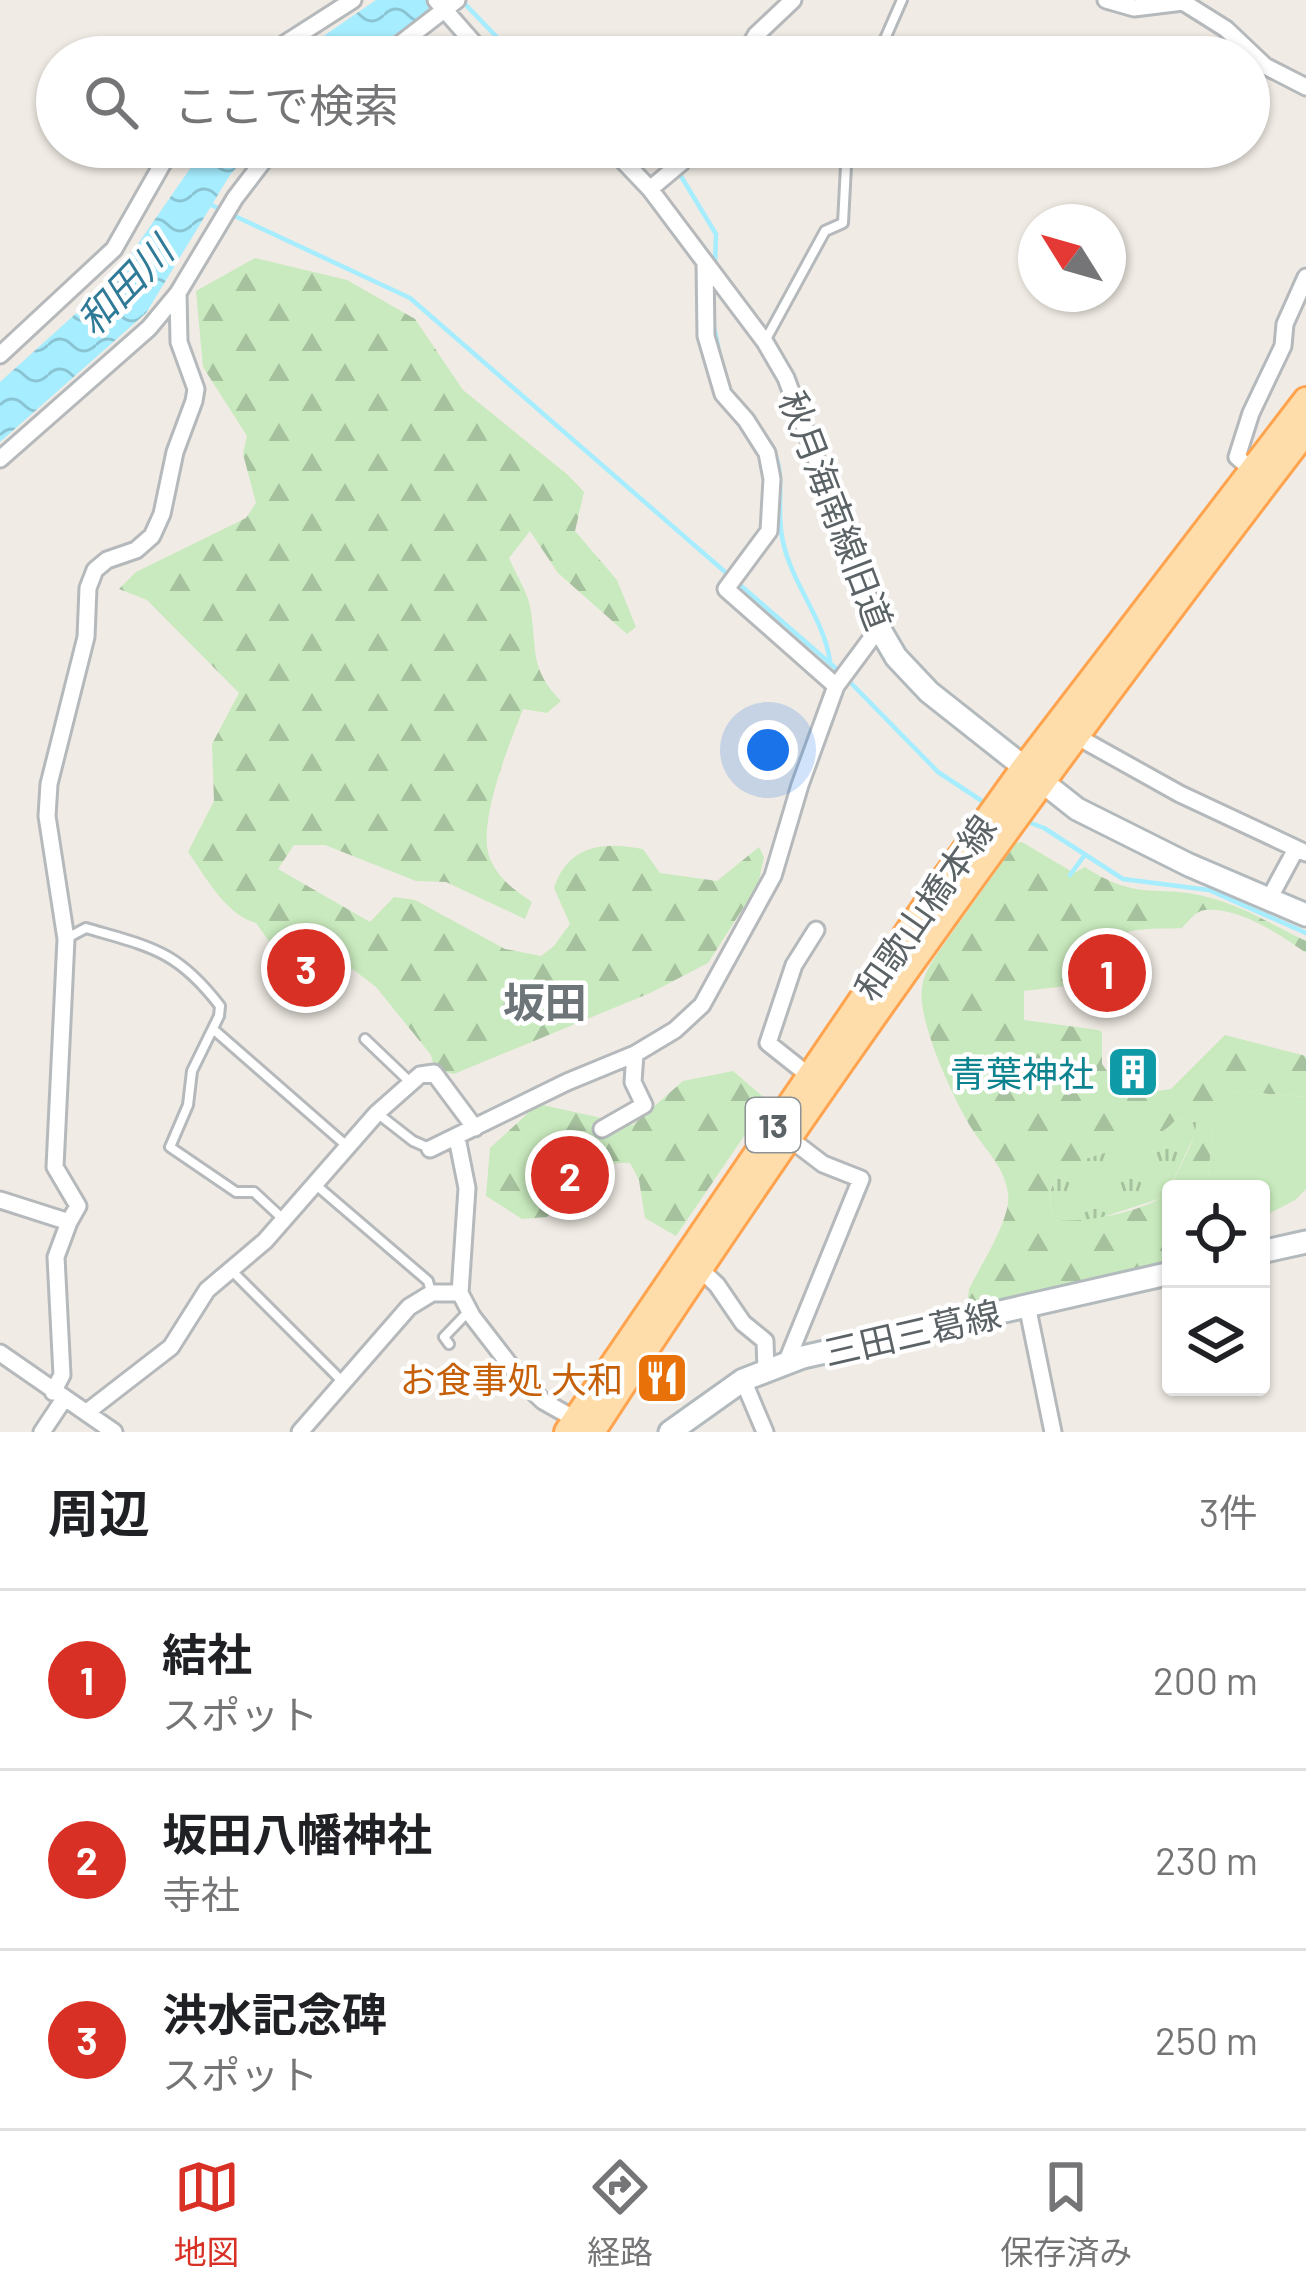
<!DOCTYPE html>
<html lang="ja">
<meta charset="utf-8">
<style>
:root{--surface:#fff;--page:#f2f2f2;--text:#202124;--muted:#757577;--line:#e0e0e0;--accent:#d93025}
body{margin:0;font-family:Barlow,"Noto Sans JP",sans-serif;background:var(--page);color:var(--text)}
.controls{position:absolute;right:36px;bottom:36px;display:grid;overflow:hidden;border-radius:12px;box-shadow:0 3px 9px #0004}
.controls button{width:108px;height:108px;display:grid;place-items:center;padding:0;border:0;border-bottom:3px solid var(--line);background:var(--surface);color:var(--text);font:60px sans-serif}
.compass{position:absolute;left:1018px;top:204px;width:108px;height:108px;border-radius:50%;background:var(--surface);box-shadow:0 3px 9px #0004;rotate:307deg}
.you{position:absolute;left:768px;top:750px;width:42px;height:42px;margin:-30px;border:9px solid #fff;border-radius:50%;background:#1a73e8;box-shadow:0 0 0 18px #1a73e833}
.badge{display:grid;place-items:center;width:78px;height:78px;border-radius:50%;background:var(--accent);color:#fff;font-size:39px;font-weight:700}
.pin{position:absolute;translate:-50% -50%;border:6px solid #fff;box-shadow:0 3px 12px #0006}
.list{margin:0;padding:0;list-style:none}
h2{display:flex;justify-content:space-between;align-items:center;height:156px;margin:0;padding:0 48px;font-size:51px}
h2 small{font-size:39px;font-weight:400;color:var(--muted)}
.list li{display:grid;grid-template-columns:78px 1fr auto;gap:36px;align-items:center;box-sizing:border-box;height:180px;padding:0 48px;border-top:3px solid var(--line)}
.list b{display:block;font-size:45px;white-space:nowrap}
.list p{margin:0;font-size:39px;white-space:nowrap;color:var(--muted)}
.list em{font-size:39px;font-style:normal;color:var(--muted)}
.icon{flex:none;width:66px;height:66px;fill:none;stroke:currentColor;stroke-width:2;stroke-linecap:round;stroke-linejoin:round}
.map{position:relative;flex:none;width:1306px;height:1432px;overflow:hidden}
.search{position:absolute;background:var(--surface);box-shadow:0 3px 9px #0004;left:36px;right:36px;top:36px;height:132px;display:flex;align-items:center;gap:30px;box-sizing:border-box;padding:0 42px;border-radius:66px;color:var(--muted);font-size:45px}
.sheet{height:696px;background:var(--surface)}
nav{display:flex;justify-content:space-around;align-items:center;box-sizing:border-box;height:168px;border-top:3px solid var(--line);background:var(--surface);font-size:33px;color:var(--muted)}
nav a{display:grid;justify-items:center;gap:6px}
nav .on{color:var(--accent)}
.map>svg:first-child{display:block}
.grass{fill:url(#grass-tufts)}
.forest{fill:url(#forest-firs)}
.pitch{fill:#c9eabe}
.water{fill:url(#water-waves)}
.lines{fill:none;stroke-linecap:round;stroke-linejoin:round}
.stream{stroke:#a5edff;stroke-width:4.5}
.lane-casing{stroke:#b5b9bc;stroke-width:14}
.street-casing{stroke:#b5b9bc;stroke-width:21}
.secondary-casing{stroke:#b3babd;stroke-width:27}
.primary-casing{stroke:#ffa34e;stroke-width:30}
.lane{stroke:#fff;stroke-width:8}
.street{stroke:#fff;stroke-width:15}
.secondary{stroke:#fff;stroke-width:21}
.primary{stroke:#fda;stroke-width:24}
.labels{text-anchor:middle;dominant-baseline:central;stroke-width:9;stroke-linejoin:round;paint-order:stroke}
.shield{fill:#fff;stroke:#8d9294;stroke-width:3}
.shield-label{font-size:33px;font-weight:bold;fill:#5c6366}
.street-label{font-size:36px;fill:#5c6366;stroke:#fff}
.culture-label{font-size:36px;fill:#0d838f;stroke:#fff;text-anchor:end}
.food-label{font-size:36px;fill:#c56008;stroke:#fff;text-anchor:end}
.water-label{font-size:39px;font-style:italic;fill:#2e7a97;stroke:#fff}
.quarter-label{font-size:42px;font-weight:bold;fill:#6d7578;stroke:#fff}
</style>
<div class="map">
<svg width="1306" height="1432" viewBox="0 0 1306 1432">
<defs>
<pattern id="grass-tufts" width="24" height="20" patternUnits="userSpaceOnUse" patternTransform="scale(3)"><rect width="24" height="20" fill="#c9eabe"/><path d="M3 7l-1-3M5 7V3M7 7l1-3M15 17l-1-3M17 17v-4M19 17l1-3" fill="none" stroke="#a6c19e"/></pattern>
<pattern id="forest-firs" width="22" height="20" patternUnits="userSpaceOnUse" patternTransform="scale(3)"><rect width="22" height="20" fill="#c9eabe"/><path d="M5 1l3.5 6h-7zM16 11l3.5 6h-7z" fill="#a6c19e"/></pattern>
<pattern id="water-waves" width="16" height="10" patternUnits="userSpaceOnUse" patternTransform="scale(3)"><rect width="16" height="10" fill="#a5edff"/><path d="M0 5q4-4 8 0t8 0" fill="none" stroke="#8ac4d2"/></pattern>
</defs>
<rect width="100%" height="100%" fill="#f0ebe4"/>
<path class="grass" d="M1177,1118L1196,1122L1197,1130L1165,1197L1081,1224L1054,1220C1028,1140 1142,1164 1177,1118Z"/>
<path class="forest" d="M255,258L347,280L415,319L463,390L568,475L584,492L575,531L617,580L636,627L627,634L558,573L530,531L509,558C516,575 529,594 531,612C537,653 530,669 561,701L547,713L523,709C510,743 473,830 492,863C501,881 516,891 532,902L525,919L446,882L416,881L325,845H294L278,869L370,922L394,897L415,900L505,949L541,956L554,946L570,924L554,888C568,845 603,841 643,849L660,873L717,881L759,847L764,857L758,885L708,963L650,993L454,1074L435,1069L431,1055L376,987L354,970L274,948L256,923C225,914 206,877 188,852L214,801L212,744L239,693L147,600L119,589L136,572L246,518L256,503L243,454L247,436L203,367L196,291Z
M1022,842L1074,873L1085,867C1139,903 1159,883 1211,898C1243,906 1276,927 1306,941V953C1281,935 1238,906 1205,910C1195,911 1189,921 1182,928C1158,930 1112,923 1104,954C1101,963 1103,973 1100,982L1024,991V1020L1098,1030L1102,1032V1064L1119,1088L1134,1094L1171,1089L1225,1035L1306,1056V1097L1232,1091L1221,1096L1215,1107L1207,1189H1171C1177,1166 1196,1145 1196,1122L1177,1118C1143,1164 1027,1141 1054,1220C1082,1224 1152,1211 1171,1190V1263L974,1309L968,1298L969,1289C980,1267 1012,1217 1008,1194C1005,1167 986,1151 972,1129C954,1100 917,1021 922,988C924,974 930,965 937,954L1016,843Z
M733,1071L768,1101L676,1236L645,1218L639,1180L630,1163C590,1160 571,1189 547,1217L522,1219L486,1196L490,1148L538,1104L633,1125L683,1081Z"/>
<path class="pitch" d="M1232,1091L1306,1097V1189L1295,1200L1261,1218V1189H1207L1215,1106L1221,1096Z"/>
<path class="water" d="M376,0H436L417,22L356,57H293Z
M205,147H254L230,175L146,313L0,442V382L113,280Z"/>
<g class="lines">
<path class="stream" d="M462,1L516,57
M648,147L671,165
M679,173L716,234L715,265
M207,203L410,298L839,671
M714,282L713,322L722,366
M765,436C790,468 775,500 782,537C790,582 823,616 830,661
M847,679L938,772L985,803
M1023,820L1044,828L1123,879L1209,890L1306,933
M1070,875L1084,856"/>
<g class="lane-casing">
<path id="lane" d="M877,57L902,0
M765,341L825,231L843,223L847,147
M67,938L86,928C151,947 177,950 220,1006L219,1016L192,1071L188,1105L170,1147L236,1192H254L283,1219
M213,1029L348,1147
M365,1039L410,1082
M377,1113L413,1141L429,1148
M316,1185L428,1281L431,1292
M232,1271L343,1382
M449,1344L444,1337L468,1312"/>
</g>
<g class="street-casing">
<path id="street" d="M436,0L486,57
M1106,0L1134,8L1183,2L1226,29L1265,66L1306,87
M264,57L353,0
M383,57L457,0
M743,57L756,35L793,0
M650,189L681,163L690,147
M705,262L706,336L723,394L746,420L767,453L772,479L769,531L726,589L836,686
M0,355L114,249L172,147
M0,459L149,328L178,293L235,198L274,147
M1255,473L1237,457L1251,413L1283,346L1285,324L1306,277
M1076,736L1180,794L1306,853
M1269,899L1296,849
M807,1074L768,1043L794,965L816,930
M602,1129L644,1105L633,1082L635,1054
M457,1138L467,1188L460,1293L472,1316L523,1382L543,1401L582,1423
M430,1149L567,1082L635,1054L675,1030L702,1005L773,876L800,785L836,686L879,628L786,378L765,342L650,189L610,147
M0,1200L69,1222L78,1206L55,1167L66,939L47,816L49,784L86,637L88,588L95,570L107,560L136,550L152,536L162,514L175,452L194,401L196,389L179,342L178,293
M699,1268L717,1285L743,1323L765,1341L766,1371
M1027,1305L1053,1432
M0,1353L114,1432
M786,1363L861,1179L823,1164L789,1138
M743,1380L765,1432
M53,1392L62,1375L56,1257L69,1222
M87,1412L171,1347L207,1290L265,1241L377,1113L420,1075L434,1073L475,1128
M42,1432L64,1399
M300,1432L409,1307L432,1293H460"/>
</g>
<g class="secondary-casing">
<path id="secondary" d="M879,628L896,657L929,692L1077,809L1189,865L1306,915
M1261,1252L1306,1242
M670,1432L743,1380L803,1357L1171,1273"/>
</g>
<g class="primary-casing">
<path id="primary" d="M567,1432L937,889L1023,769L1306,400
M592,1432C815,1088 1056,757 1306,431"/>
</g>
<use href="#lane" class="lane"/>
<use href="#street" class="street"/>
<use href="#secondary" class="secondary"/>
<use href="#primary" class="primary"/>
</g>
<defs>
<g id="building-square" transform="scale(2.7)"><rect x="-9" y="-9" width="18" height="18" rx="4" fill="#0f9aa8" stroke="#fff"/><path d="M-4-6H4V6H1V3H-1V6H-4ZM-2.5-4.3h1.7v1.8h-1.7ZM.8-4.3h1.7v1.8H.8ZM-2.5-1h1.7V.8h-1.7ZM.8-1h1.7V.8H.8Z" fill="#fff"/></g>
<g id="restaurant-square" transform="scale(2.7)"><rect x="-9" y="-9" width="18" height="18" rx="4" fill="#e8710a" stroke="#fff"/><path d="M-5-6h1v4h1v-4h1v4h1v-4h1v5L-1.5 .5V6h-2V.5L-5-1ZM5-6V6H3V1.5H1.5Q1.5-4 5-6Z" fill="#fff"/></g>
</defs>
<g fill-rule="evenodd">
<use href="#building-square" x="1133" y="1072"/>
<use href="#restaurant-square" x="662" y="1378"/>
</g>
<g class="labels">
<rect class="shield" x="746" y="1098" width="54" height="54" rx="9"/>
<g class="shield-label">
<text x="773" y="1125">13</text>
</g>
<g class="street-label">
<text transform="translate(837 510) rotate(69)">秋月海南線旧道</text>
<text transform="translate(924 907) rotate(-55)">和歌山橋本線</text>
<text transform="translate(912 1332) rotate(-13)">三田三葛線</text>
</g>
<g class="culture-label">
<text x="1094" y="1072">青葉神社</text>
</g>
<g class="food-label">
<text x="623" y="1378">お食事処 大和</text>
</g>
<g class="water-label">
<text transform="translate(124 285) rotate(-46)">和田川</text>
</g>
<g class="quarter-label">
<text x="545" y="1001">坂田</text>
</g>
</g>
</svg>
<div class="controls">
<button><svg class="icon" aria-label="locate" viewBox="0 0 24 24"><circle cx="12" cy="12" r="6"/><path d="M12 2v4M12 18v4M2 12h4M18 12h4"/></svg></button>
<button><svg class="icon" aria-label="layers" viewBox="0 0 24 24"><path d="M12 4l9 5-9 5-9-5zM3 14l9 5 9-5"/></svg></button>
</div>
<svg class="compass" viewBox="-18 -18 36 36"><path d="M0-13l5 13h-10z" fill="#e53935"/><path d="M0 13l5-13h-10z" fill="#757577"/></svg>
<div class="you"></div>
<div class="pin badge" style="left:1107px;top:973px">1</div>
<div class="pin badge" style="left:570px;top:1175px">2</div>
<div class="pin badge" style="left:306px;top:968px">3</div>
<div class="search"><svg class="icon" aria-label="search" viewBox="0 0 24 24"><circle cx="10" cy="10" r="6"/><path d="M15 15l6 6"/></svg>ここで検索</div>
</div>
<section class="sheet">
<h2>周辺<small>3件</small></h2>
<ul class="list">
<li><span class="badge">1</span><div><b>結社</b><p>スポット</p></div><em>200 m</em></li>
<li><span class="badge">2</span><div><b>坂田八幡神社</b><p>寺社</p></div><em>230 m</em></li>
<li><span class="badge">3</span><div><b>洪水記念碑</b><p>スポット</p></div><em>250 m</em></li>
</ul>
</section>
<nav>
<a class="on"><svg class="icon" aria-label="map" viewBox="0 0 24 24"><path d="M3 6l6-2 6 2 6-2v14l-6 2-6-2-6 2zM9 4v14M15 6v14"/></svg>地図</a>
<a><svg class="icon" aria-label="directions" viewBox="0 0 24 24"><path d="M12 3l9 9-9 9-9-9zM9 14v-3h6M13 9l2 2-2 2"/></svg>経路</a>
<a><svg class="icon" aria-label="saved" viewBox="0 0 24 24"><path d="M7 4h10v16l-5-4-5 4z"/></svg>保存済み</a>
</nav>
